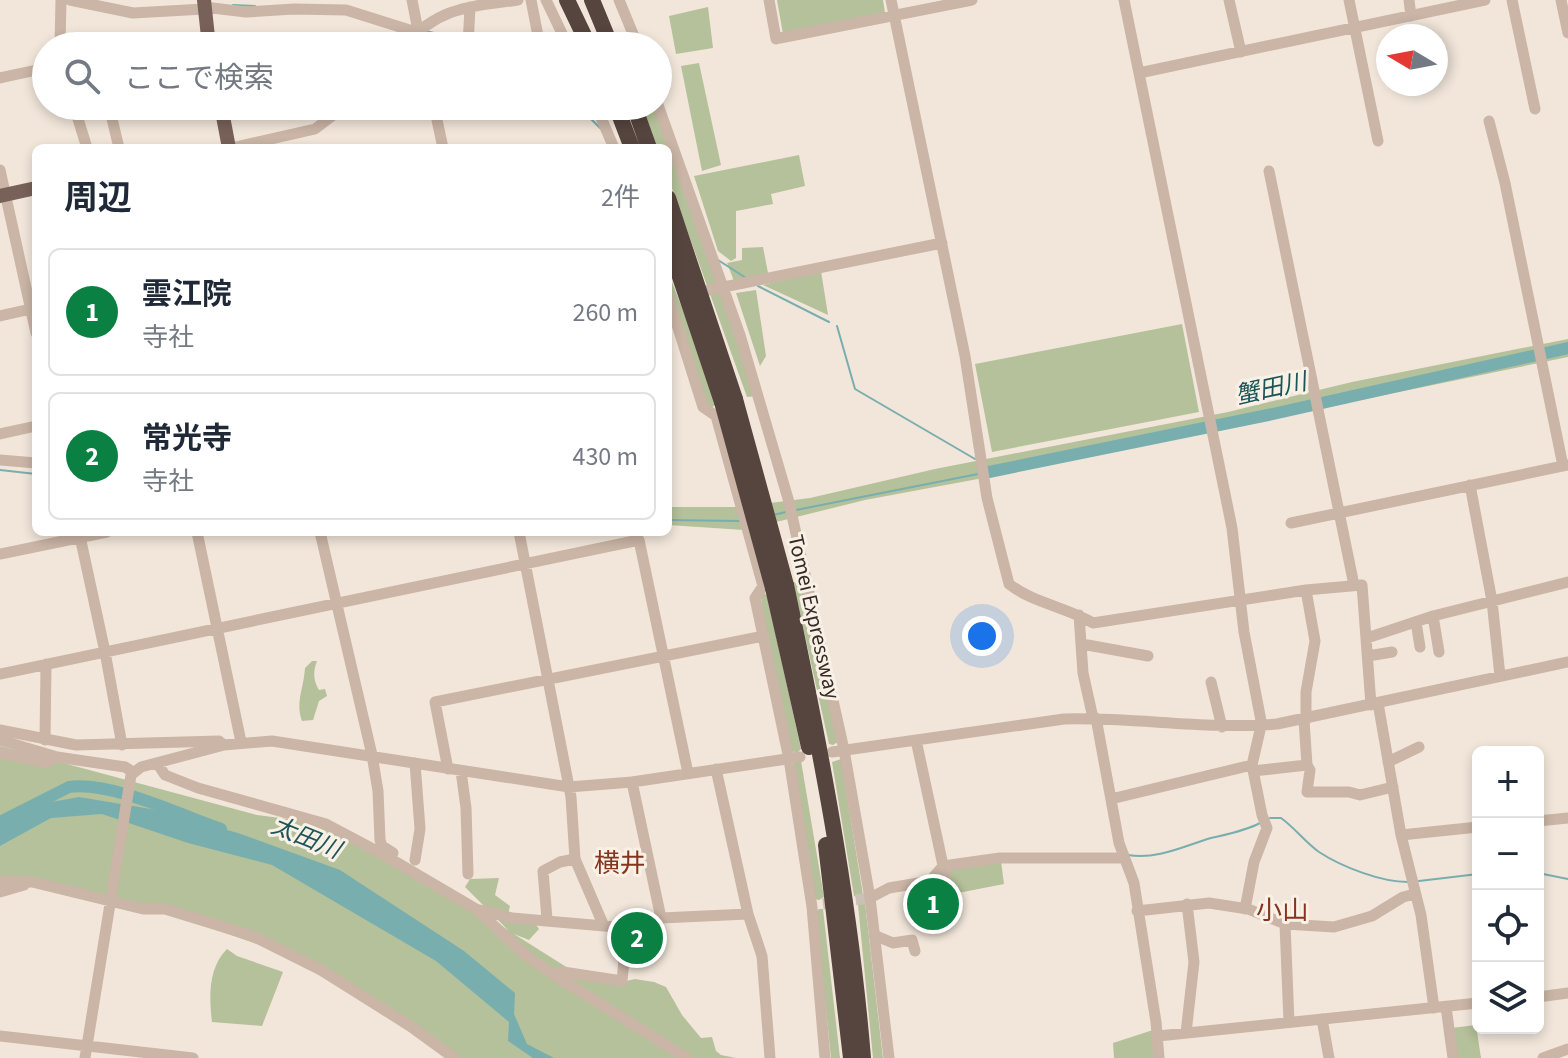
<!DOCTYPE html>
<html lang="ja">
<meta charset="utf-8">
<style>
:root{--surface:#fff;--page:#f2f2f3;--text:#1f2937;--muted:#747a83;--line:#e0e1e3;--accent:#0b8043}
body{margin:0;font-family:"Source Sans 3","Noto Sans JP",sans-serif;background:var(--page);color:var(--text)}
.controls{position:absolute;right:24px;bottom:24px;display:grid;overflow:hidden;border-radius:12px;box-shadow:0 4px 12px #0003}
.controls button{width:72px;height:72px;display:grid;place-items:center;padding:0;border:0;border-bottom:2px solid var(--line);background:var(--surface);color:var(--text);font:40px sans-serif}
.compass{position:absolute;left:1376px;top:24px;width:72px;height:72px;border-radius:50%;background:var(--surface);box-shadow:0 4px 12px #0003;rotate:280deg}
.you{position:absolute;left:982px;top:636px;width:28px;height:28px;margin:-20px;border:6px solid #fff;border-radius:50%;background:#1a73e8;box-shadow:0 0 0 12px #1a73e833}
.badge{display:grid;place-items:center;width:52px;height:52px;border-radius:50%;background:var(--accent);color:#fff;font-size:26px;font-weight:700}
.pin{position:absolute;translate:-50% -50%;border:4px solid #fff;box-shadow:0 2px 8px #0006}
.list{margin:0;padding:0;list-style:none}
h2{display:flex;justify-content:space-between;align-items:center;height:104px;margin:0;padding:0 32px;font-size:34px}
h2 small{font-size:26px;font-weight:400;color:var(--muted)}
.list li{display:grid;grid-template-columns:52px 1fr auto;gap:24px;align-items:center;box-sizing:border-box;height:128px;margin:0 16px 16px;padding:0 16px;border:2px solid var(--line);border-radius:12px}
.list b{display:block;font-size:30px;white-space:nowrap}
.list p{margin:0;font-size:26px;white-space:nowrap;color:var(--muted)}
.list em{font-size:26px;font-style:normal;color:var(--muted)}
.icon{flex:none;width:44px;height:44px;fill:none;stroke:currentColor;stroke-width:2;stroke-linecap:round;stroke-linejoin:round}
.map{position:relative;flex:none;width:1568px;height:1058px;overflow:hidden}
.search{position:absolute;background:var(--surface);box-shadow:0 4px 12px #0003;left:32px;top:32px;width:640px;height:88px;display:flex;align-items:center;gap:20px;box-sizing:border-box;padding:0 28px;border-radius:44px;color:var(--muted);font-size:30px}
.panel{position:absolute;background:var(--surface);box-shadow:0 4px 12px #0003;left:32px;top:144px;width:640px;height:392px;border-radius:12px}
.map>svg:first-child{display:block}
.green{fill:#b5c19a}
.water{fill:#79aeaf}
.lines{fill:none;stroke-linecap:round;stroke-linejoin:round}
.stream{stroke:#79aeaf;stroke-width:2}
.river{stroke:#79aeaf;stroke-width:12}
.minor-tunnel{stroke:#ccc1b6;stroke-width:11;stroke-dasharray:11 5.5;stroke-linecap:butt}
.minor{stroke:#cab5a6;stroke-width:11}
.major{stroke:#786158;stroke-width:14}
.highway{stroke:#56453e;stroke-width:16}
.highway-bridge{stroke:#56453e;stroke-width:16}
.labels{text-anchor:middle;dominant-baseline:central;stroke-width:6;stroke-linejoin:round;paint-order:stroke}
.street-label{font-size:22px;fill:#352b27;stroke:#f9f0e6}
.water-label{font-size:24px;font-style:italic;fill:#1c5557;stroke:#f9f0e6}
.quarter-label{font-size:26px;fill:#85351f;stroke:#f9f0e6}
</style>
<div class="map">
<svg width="1568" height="1058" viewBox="0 0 1568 1058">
<rect width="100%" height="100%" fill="#f2e6da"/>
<path class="green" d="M777,0H883L885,13L783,34Z
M708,7L713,48L676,54L669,16Z
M699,63L721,165L702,171L681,66Z
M642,106H656L758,396L747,397L668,177V148H657Z
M799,155L805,186L771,194L773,204L736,211V258L731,261L718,251L694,176Z
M763,247L768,273L734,281L727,263L742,260V248Z
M821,271L828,315L763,285Z
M668,272L716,395L715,405L711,408L703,407L668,302Z
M756,290L766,356L760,366L736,293Z
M1182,324L1199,412L992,452L975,364Z
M1568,339V357L994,476L865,500L744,530L668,525V507H738L810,498L935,469L1228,412L1352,382Z
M793,582L804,585L838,742L833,745L829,744Z
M764,593L767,595L801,749L797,753L792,751L762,618L761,594Z
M312,661H317C313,672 313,680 319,690L325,689L327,696L319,701L313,720L302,721C295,703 304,687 305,668Z
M0,746L257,815L326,824L456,897L508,930L465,887L470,879L499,878L495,895L510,906L508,914L537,926L539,929L529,940L514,934L579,975L613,984L635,979L654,982L666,987L682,1015L701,1038L712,1037L716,1051L721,1055L736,1058H456L297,958L147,906L41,885L0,893Z
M841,759L863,895L859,898L854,896L832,762Z
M801,761L824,897L819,900L814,899L793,762Z
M1001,861L1004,884L953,894L948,868Z
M860,902L865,903L883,1058H873L858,905Z
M819,909H823L840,1058H831L816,912Z
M227,949L237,956L283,972L262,1026L212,1022C209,997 208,968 227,949Z
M1476,1025L1481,1058H1455L1451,1028Z
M1153,1030L1155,1058H1114L1113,1043Z"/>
<path class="water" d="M79,797L151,809L238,833L340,870L464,951L515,993L514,1014L527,1044L554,1058H533L508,1041L509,1022L436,961L272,865L188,843L102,814L51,818L0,846V817L13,809Z"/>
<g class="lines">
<path class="stream" d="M233,5L255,6
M426,31L462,40
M472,42L485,46
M586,106L589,117L600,128
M718,260L746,278
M758,286L829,322
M837,326L855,389L975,459
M0,470L36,474
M796,510L978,474
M773,515L786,512
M668,520L739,521
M1270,818H1281C1295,828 1305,842 1319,852C1342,867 1381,882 1408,882
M1128,855C1157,860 1184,846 1211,838C1228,834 1245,831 1260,823
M1538,873L1568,879
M1419,881L1478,874"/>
<path class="river" d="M984,473L1268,415L1568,348
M0,822L69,787C111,781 180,815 221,829"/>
<path class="minor-tunnel" d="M823,904L870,898"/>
<path class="minor" d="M70,0L133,13L204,9
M412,0L421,46
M531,0L540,46
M546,0L568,46
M619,0L638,46
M769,0L776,39
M891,0L965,356L987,498L1009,584C1033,603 1066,607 1093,623L1306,590L1362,585L1371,705
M1124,0L1232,528L1244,632L1262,726
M1229,0L1241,52
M1349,0L1378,141
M1409,0L1411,16
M1512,0L1535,109
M1561,0L1568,33
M204,7L246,12L294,9L346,10L416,32
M780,38L972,0
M60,46L61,0
M403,46C440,7 467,7 518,0
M468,46L470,7
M1139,73L1485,0
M0,78L46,68
M658,105L740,335L789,502L844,750L870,898L889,1058
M74,106L87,148
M109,106L119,148
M434,106L443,148
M596,106L614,148
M1489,121L1505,183L1563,466
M231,148L315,129L345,106
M0,170L36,333
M1269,171L1354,585
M709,290L942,243
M668,296L703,407L716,416L763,586L755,598L789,759L812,907L825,1058
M0,316L35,308
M0,434L36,426
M0,460L36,463
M1470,485L1492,601L1500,676
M1291,523L1568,465
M79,532L105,652L122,745
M197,532L241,742
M320,532L372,755L378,791L380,840L382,846L393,853
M519,532L571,797L575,859L603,924
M0,554L107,532
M1306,590L1315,641L1306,692V720
M1079,615L1083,673L1093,718
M1433,616L1439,652
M1416,622L1420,647
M1367,638L1433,616L1568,582
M1082,644L1148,656
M1368,656L1392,652
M0,674L639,540L688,773
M1211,682L1222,727
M1378,703L1401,835L1421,915L1434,1008
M1096,718L1119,843L1134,883L1156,1022L1159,1058
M1304,720L1307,765
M0,730L76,745L219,741L224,745
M0,740L57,757L125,767L133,772
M45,740L46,664
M916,740L950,898
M832,752L1064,719C1135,717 1206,730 1277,724L1568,662
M0,753L46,763L57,757
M1388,762L1419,747
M157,763L165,775L198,788L326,824L379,852L476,909L529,958L554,975L687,1058
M448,769L435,702L764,636
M461,771L466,808L468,874
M1253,771L1307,765L1310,770L1307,792H1349L1360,795L1393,787
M632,782L661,918
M1111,799L1252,765
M1538,821L1568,818
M1401,835L1478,827
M415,860L420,829L415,763
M0,881L32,882L143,909H165L253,936L321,970L410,1026L454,1058
M0,892L24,885
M870,898L889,888L930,881L943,866L1000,858H1123
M1245,909L1254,862L1267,828L1262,815L1252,765L1261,726
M480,910L512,918L627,928L661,918L748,914L716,769
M1137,911L1209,903L1248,909L1285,924L1334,927L1372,916L1403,897L1415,894
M748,914L762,956L770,1058
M547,919L543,871L560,862L575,859
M1285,924L1289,1022
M874,935L893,943L912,940L915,951
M554,975L563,972L622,981L627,928
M1538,997L1568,993
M1446,1007L1453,1058
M1322,1019L1329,1058
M1186,1033L1194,962L1187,904
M0,1036L193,1058
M1158,1036L1478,1003
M85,1058L131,775L141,767L224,745L272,741L569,787L632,782L800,757
M1543,1058L1568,1049"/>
<path class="major" d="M204,0L209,46
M221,106L229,148
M0,196L36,188"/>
<path class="highway" d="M567,0L589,46
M592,0L611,46
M616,106L632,148
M634,106L649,148
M668,198L735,399
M668,241L722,402
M786,585C819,742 850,898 863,1058
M773,588L809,747
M826,845L851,1058"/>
<path class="highway-bridge" d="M735,399L786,585
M722,402L773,588"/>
</g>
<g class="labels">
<g class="street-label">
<text transform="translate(814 617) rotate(77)">Tomei Expressway</text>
</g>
<g class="water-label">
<text transform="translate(1271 389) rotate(-12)">蟹田川</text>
<text transform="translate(306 838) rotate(22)">太田川</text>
</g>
<g class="quarter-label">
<text x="620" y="863">横井</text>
<text x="1282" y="910">小山</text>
</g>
</g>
</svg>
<div class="controls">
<button>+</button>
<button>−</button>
<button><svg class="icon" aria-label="locate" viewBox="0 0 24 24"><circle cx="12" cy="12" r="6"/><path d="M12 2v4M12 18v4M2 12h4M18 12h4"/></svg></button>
<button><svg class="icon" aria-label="layers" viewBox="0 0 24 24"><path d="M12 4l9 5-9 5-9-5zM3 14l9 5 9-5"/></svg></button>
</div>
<svg class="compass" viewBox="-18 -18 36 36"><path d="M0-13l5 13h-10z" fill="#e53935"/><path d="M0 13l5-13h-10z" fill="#747a83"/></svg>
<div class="you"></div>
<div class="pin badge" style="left:933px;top:904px">1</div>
<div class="pin badge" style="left:637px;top:938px">2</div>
<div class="search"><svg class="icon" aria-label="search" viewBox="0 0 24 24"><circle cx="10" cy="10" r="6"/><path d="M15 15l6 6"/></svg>ここで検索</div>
<section class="panel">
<h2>周辺<small>2件</small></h2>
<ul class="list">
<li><span class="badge">1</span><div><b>雲江院</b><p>寺社</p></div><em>260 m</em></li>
<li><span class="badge">2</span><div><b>常光寺</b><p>寺社</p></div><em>430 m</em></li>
</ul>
</section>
</div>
